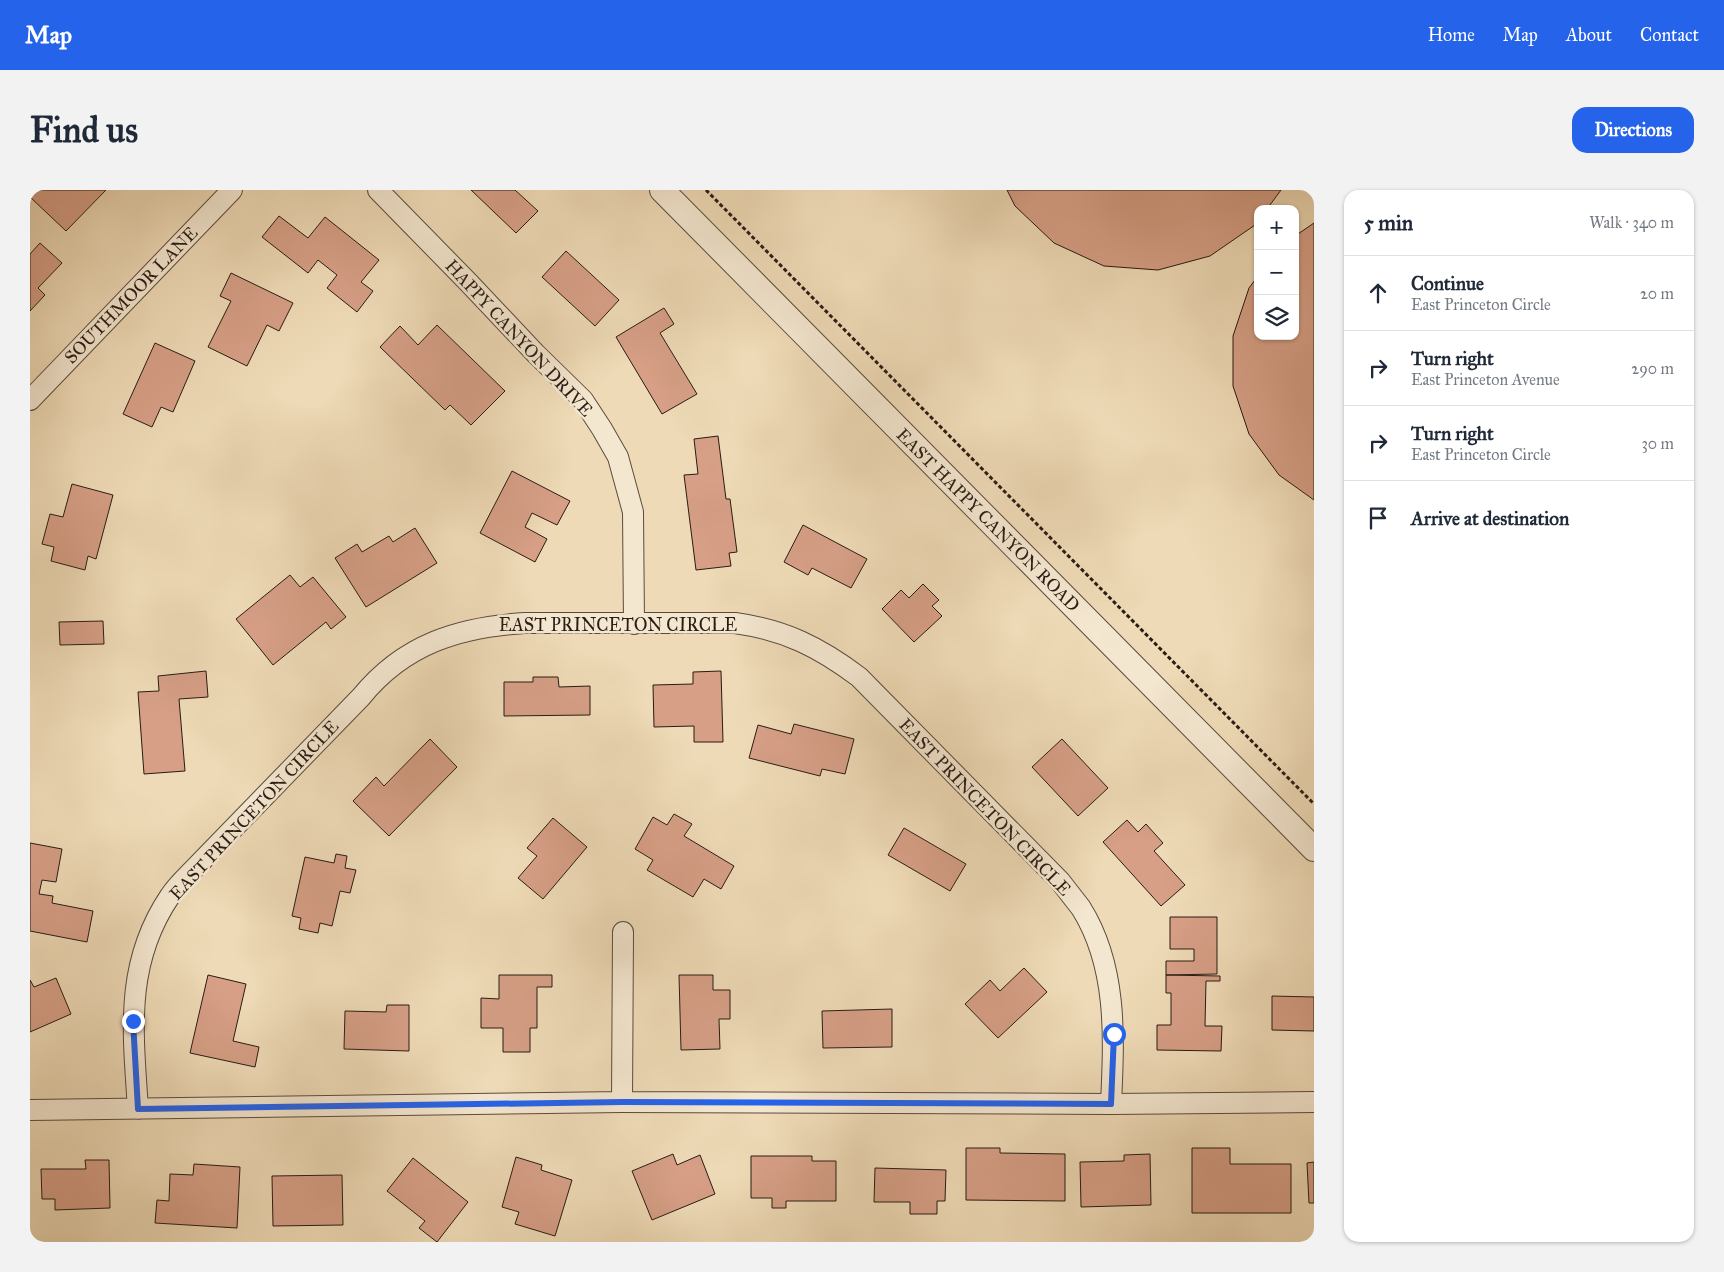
<!DOCTYPE html>
<meta charset="utf-8">
<style>
:root{--surface:#fff;--page:#f2f2f3;--text:#1f2937;--muted:#747a83;--line:#e0e1e3;--accent:#2563eb}
body{margin:0;font-family:"IM FELL Great Primer",serif;background:var(--page);color:var(--text)}
.controls{position:absolute;right:15px;top:15px;display:grid;overflow:hidden;border-radius:10px;box-shadow:0 1px 4px #0004}
.controls button{width:45px;height:45px;display:grid;place-items:center;padding:0;border:0;border-bottom:1px solid var(--line);background:var(--surface);color:var(--text);font:25px sans-serif}
.stop{position:absolute;width:15px;height:15px;margin:-11px;border:4px solid #2563eb;border-radius:50%;background:#fff}
.stop.end{background:#2563eb;border-color:#fff;box-shadow:0 1px 5px #0008}
.list{margin:0;padding:0;list-style:none}
h2{display:flex;justify-content:space-between;align-items:center;height:65px;margin:0;padding:0 20px;font-size:21px}
h2 small{font-size:16px;font-weight:400;color:var(--muted)}
.list li{display:grid;grid-template-columns:32px 1fr auto;gap:15px;align-items:center;box-sizing:border-box;height:75px;padding:0 20px;border-top:1px solid var(--line)}
.list b{display:block;font-size:19px;white-space:nowrap}
.list p{margin:0;font-size:16px;white-space:nowrap;color:var(--muted)}
.list em{font-size:16px;font-style:normal;color:var(--muted)}
.icon{flex:none;width:28px;height:28px;fill:none;stroke:currentColor;stroke-width:2;stroke-linecap:round;stroke-linejoin:round}
.map{position:relative;flex:none;width:1284px;height:1052px;overflow:hidden;border-radius:15px}
header{display:flex;align-items:center;gap:30px;box-sizing:border-box;height:70px;padding:0 25px;background:var(--accent);color:#fff}
header strong{font-size:24px}
nav{display:flex;gap:28px;margin-inline-start:auto;font-size:18px}
.intro{display:flex;align-items:center;justify-content:space-between;box-sizing:border-box;height:120px;padding:0 30px}
h1{margin:0;font-size:35px}
.button{padding:12px 22px;border-radius:15px;background:var(--accent);color:#fff;font-size:18px;font-weight:700}
main{display:flex;gap:30px;padding:0 30px}
aside{flex:1;background:var(--surface);border-radius:15px;box-shadow:0 1px 4px #0004}
.map>svg:first-child{display:block}
.building{fill:#d69f86;stroke:#2a1b15}
.lines{fill:none;stroke-linecap:round;stroke-linejoin:round}
.minor-casing{stroke:#5b4b3d;stroke-width:22}
.tertiary-casing{stroke:#5b4b3d;stroke-width:26}
.path{stroke:#2a1b15;stroke-width:3;stroke-dasharray:4 2.5;stroke-linecap:butt}
.minor{stroke:#f4e7d0;stroke-width:20}
.tertiary{stroke:#f4e7d0;stroke-width:24}
.route{stroke:#2563eb;stroke-width:6}
.labels{text-anchor:middle;dominant-baseline:central;stroke-width:5;stroke-linejoin:round;paint-order:stroke}
.street-label{font-size:18px;fill:#2a1b15;stroke:#f4e7d0}
</style>
<header>
<strong>Map</strong>
<nav><a>Home</a><a>Map</a><a>About</a><a>Contact</a></nav>
</header>
<div class="intro"><h1>Find us</h1><a class="button">Directions</a></div>
<main>
<div class="map">
<svg width="1284" height="1052" viewBox="0 0 1284 1052">
<rect width="100%" height="100%" fill="#eedab6"/>
<filter id="stains"><feTurbulence type="fractalNoise" baseFrequency=".004" numOctaves="4"/><feColorMatrix values="0 0 0 0 .2 0 0 0 0 .09 0 0 0 0 .02 0 0 0 .5 -.17"/></filter>
<radialGradient id="worn" r=".72"><stop offset=".6" stop-color="#630" stop-opacity="0"/><stop offset="1" stop-color="#630" stop-opacity=".3"/></radialGradient>
<path class="building" d="M0,0H76L36,41L0,7Z
M441,0H485L508,21L486,43Z
M977,0H1251L1237,19H1228V32L1225,35L1180,66L1128,80L1074,76L1024,53L985,16Z
M249,26L278,48L295,27L349,70L331,92L343,101L327,122L297,98L307,85L288,70L278,83L232,47Z
M1284,33V310L1249,285L1219,244L1203,196V146L1219,98L1228,86V146H1265V46Z
M10,53L32,73L8,98L15,105L0,121V64Z
M536,61L589,110L565,136L512,87Z
M201,83L263,113L249,141L237,135L217,176L178,157L201,111L190,106Z
M634,118L644,134L630,143L667,204L632,224L586,147Z
M407,135L475,201L441,235L420,215L415,220L350,157L370,136L388,155Z
M125,153L165,171L143,222L131,217L122,237L93,224Z
M688,246L696,309H700L707,362L699,363L701,376L666,380L654,285L668,284L664,249Z
M482,281L540,311L527,335L502,323L495,337L517,349L505,372L450,343Z
M42,294L83,305L66,369L58,366L55,380L21,371L24,357L12,354L20,324L33,327Z
M773,335L837,369L821,398L782,378L778,385L754,372Z
M385,338L407,373L336,417L305,368L327,354L332,362L359,346L363,352Z
M260,385L270,397L283,387L316,427L301,439L296,432L243,475L206,429Z
M893,394L909,410L902,416L912,426L884,452L852,419L871,400L879,408Z
M73,431L74,454L30,455L29,432Z
M176,481L178,507L149,509L155,581L114,584L108,502L129,501L128,486Z
M691,481L693,552H664V536L624,537L623,495L663,494V482Z
M503,487H528L529,497L560,496V525L474,526V492H503Z
M764,534L824,549L815,584L792,579L790,586L719,568L728,535L761,544Z
M400,549L427,577L359,646L323,611L346,587L354,596Z
M1032,549L1078,598L1048,626L1002,577Z
M644,624L662,634L654,646L704,676L691,699L674,689L663,707L617,680L623,670L605,659L623,627L637,635Z
M523,628L557,657L513,709L488,688L507,666L497,658Z
M1097,630L1108,642L1116,634L1133,653L1124,661L1155,695L1131,716L1073,652Z
M874,638L936,674L920,701L858,665Z
M0,653L32,659L26,692L12,690L9,704L23,706L22,713L63,721L57,752L0,741Z
M306,664L317,666L315,678L326,680L320,703L310,701L302,736L290,733L288,743L269,739L271,728L262,726L275,667L304,673Z
M1140,727H1187V784L1136,785V771H1164V759H1140Z
M994,778L1017,802L968,848L935,814L960,790L970,801Z
M178,785L216,794L203,851L229,857L225,877L160,863Z
M469,785H522V797H507V838H500V862H473V838H451V808L469,809Z
M649,785H683V800H700V829H689L690,859L651,860Z
M1136,785L1190,786V791H1176L1175,836H1192L1191,861L1127,860V835H1141V803H1136Z
M26,788L41,824L0,842V790L4,797Z
M1242,806L1284,807V841L1242,840Z
M357,815H379V861L314,859L315,821L356,822Z
M862,819V857L793,858L792,821Z
M936,958H970V963L1035,964V1011L936,1010Z
M1162,958H1200V974H1261V1023H1162Z
M643,964L647,975L670,965L685,1004L622,1030L602,981Z
M1120,964L1121,1015L1051,1017L1050,972L1094,971V965Z
M721,966H782V971H806V1011H756V1018H742V1008H721Z
M486,967L512,975L511,980L542,990L525,1046L485,1034L489,1022L472,1017Z
M383,968L438,1012L407,1052L389,1038L395,1031L357,1001Z
M55,970H79L80,1018L25,1020V1009H12L11,979H56Z
M1284,972V1013H1279L1277,973Z
M164,974L210,977L207,1038L125,1033L127,1010L139,1011L140,984L163,985Z
M845,978L916,980L915,1011H907V1024H880V1012H844Z
M312,985L313,1035L243,1036L242,986Z"/>
<g class="lines">
<g class="minor-casing">
<path id="minor" d="M348,0L438,92L506,164L553,210L572,239L588,267L603,322L604,434
M0,210L202,0
M592,912L593,742
M108,919C103,842 94,774 140,706C145,698 153,690 160,683L331,507C374,454 429,437 495,433H705C755,440 789,457 829,487L1030,691C1037,700 1044,709 1051,718C1088,777 1084,848 1081,914
M0,920L592,912L1081,914L1284,912"/>
</g>
<g class="tertiary-casing">
<path id="tertiary" d="M632,0L1284,659"/>
</g>
<path class="path" d="M676,0L1284,614"/>
<use href="#minor" class="minor"/>
<use href="#tertiary" class="tertiary"/>
</g>
<g class="lines">
<path class="route" d="M103,831L108,919L592,912L1081,914L1084,844"/>
</g>
<g class="labels">
<g class="street-label">
<text transform="translate(101 105) rotate(-46)">SOUTHMOOR LANE</text>
<text transform="translate(489 148) rotate(47)">HAPPY CANYON DRIVE</text>
<text transform="translate(958 330) rotate(45)">EAST HAPPY CANYON ROAD</text>
<text x="588" y="435">EAST PRINCETON CIRCLE</text>
<text transform="translate(955 617) rotate(46)">EAST PRINCETON CIRCLE</text>
<text transform="translate(224 620) rotate(-47)">EAST PRINCETON CIRCLE</text>
</g>
</g>
<rect width="100%" height="100%" filter="url(#stains)"/>
<rect width="100%" height="100%" fill="url(#worn)"/>
</svg>
<div class="controls">
<button>+</button>
<button>−</button>
<button><svg class="icon" aria-label="layers" viewBox="0 0 24 24"><path d="M12 4l9 5-9 5-9-5zM3 14l9 5 9-5"/></svg></button>
</div>
<div class="stop" style="left:1084px;top:844px"></div>
<div class="stop end" style="left:103px;top:831px"></div>
</div>
<aside>
<h2>5 min<small>Walk · 340 m</small></h2>
<ul class="list">
<li><svg class="icon" aria-label="ahead" viewBox="0 0 24 24"><path d="M12 20V5M6 11l6-6 6 6"/></svg><div><b>Continue</b><p>East Princeton Circle</p></div><em>20 m</em></li>
<li><svg class="icon" aria-label="right" viewBox="0 0 24 24"><path d="M7 20v-9h11M14 6l5 5-5 5"/></svg><div><b>Turn right</b><p>East Princeton Avenue</p></div><em>290 m</em></li>
<li><svg class="icon" aria-label="right" viewBox="0 0 24 24"><path d="M7 20v-9h11M14 6l5 5-5 5"/></svg><div><b>Turn right</b><p>East Princeton Circle</p></div><em>30 m</em></li>
<li><svg class="icon" aria-label="arrive" viewBox="0 0 24 24"><path d="M6 21V4h12l-3 4 3 4H6"/></svg><div><b>Arrive at destination</b></div></li>
</ul>
</aside>
</main>
